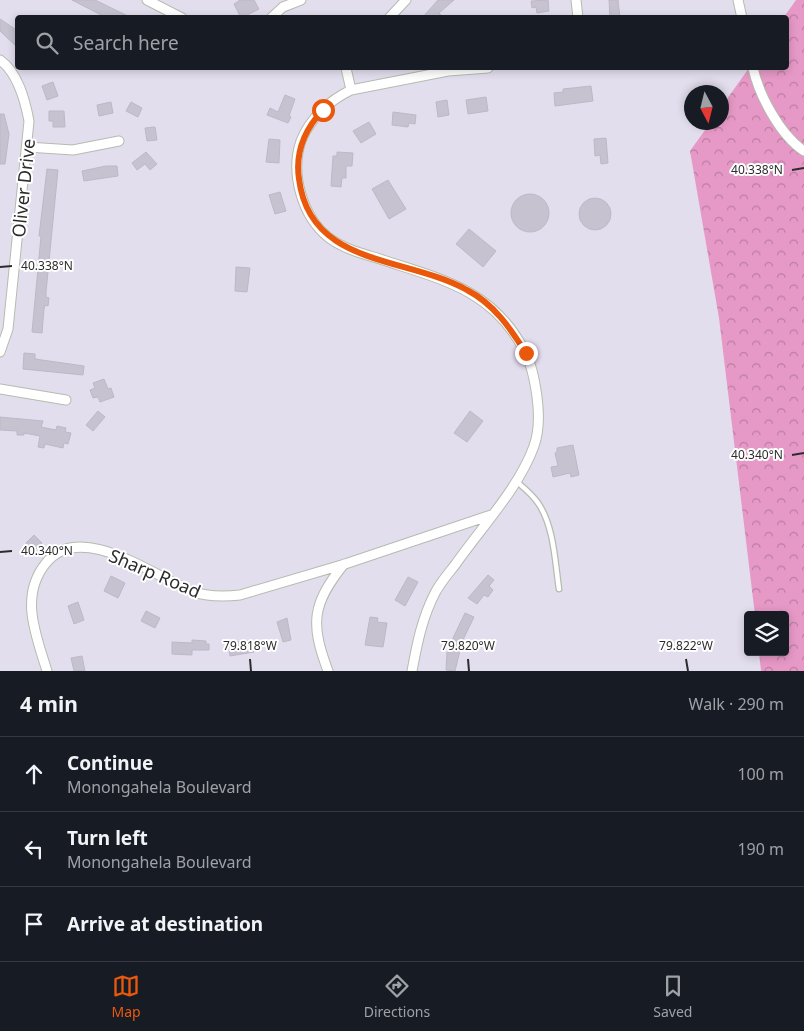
<!DOCTYPE html>
<meta charset="utf-8">
<style>
:root{--surface:#171b24;--page:#20242c;--text:#f1f3f6;--muted:#9ea1a6;--line:#363941;--accent:#ea580c}
body{margin:0;font-family:"Noto Sans",sans-serif;background:var(--page);color:var(--text)}
.controls{position:absolute;right:15px;bottom:15px;display:grid;overflow:hidden;border-radius:5px;box-shadow:0 2px 8px #0003}
.controls button{width:45px;height:45px;display:grid;place-items:center;padding:0;border:0;border-bottom:1px solid var(--line);background:var(--surface);color:var(--text);font:25px sans-serif}
.compass{position:absolute;left:684px;top:85px;width:45px;height:45px;border-radius:50%;background:var(--surface);box-shadow:0 2px 8px #0003;rotate:173deg}
.stop{position:absolute;width:15px;height:15px;margin:-11px;border:4px solid #ea580c;border-radius:50%;background:#fff}
.stop.end{background:#ea580c;border-color:#fff;box-shadow:0 1px 5px #0008}
.list{margin:0;padding:0;list-style:none}
h2{display:flex;justify-content:space-between;align-items:center;height:65px;margin:0;padding:0 20px;font-size:21px}
h2 small{font-size:16px;font-weight:400;color:var(--muted)}
.list li{display:grid;grid-template-columns:32px 1fr auto;gap:15px;align-items:center;box-sizing:border-box;height:75px;padding:0 20px;border-top:1px solid var(--line)}
.list b{display:block;font-size:19px;white-space:nowrap}
.list p{margin:0;font-size:16px;white-space:nowrap;color:var(--muted)}
.list em{font-size:16px;font-style:normal;color:var(--muted)}
.icon{flex:none;width:28px;height:28px;fill:none;stroke:currentColor;stroke-width:2;stroke-linecap:round;stroke-linejoin:round}
.map{position:relative;flex:none;width:804px;height:671px;overflow:hidden}
.search{position:absolute;background:var(--surface);box-shadow:0 2px 8px #0003;left:15px;right:15px;top:15px;height:55px;display:flex;align-items:center;gap:12px;box-sizing:border-box;padding:0 18px;border-radius:5px;color:var(--muted);font-size:19px}
.sheet{height:290px;background:var(--surface)}
nav{display:flex;justify-content:space-around;align-items:center;box-sizing:border-box;height:70px;border-top:1px solid var(--line);background:var(--surface);font-size:14px;color:var(--muted)}
nav a{display:grid;justify-items:center;gap:2px}
nav .on{color:var(--accent)}
.map>svg:first-child{display:block}
.park{fill:url(#park-crowns)}
.building{fill:#c7c2d0;stroke:#beb7c9}
.lines{fill:none;stroke-linecap:round;stroke-linejoin:round}
.service-casing{stroke:#b4bcae;stroke-width:7}
.minor-casing{stroke:#b4bcae;stroke-width:11}
.service{stroke:#fff;stroke-width:4.5}
.minor{stroke:#fff;stroke-width:9}
.route{stroke:#ea580c;stroke-width:6}
.ticks{fill:none;stroke:#2c2c2c;stroke-width:2}
.labels{text-anchor:middle;dominant-baseline:central;stroke-width:4;stroke-linejoin:round;paint-order:stroke}
.street-label{font-size:18px;fill:#2c2c2c;stroke:#fff}
.ticks-label{font-size:12px;text-anchor:middle;fill:#2c2c2c;stroke:#fff;stroke-width:4;stroke-linejoin:round;paint-order:stroke}
</style>
<div class="map">
<svg width="804" height="671" viewBox="0 0 804 671">
<defs>
<pattern id="park-crowns" width="20" height="18" patternUnits="userSpaceOnUse" patternTransform="scale(1.25)"><rect width="20" height="18" fill="#e699c6"/><path d="M2 6a3 3 0 1 1 6 0M12 15a3 3 0 1 1 6 0" fill="none" stroke="#bb7da1"/></pattern>
</defs>
<rect width="100%" height="100%" fill="#e3deee"/>
<path class="park" d="M796,0H804V671H761L759,652H785V615H755L719,318L690,151L710,123L722,122V106L749,68H786V18L784,17Z"/>
<path class="building" d="M72,0H95L132,18H107Z
M240,0H254L259,9L241,18L234,4Z
M438,0H454L439,13L443,18H422Z
M548,0L549,11L537,13L536,7L532,8L531,1Z
M609,0H618L620,18H610Z
M0,19L18,31V48L0,31Z
M53,82L58,96L47,100L42,86Z
M591,86L593,101L555,106L554,93L563,92V89Z
M285,95L295,99L289,116L291,117L288,123L267,115L270,108L278,112Z
M486,97L488,111L468,114L466,100Z
M447,100L449,115L438,117L436,102Z
M111,102L113,113L99,116L97,105Z
M131,102L142,108L138,117L126,111Z
M49,111H64L65,127H53V121H49Z
M393,112L416,115L415,124L409,123L408,127L392,125Z
M0,114H4L9,134L5,164H0Z
M369,122L376,134L361,143L353,131Z
M155,127L157,140L147,141L145,128Z
M606,138L608,163L601,164L600,155L595,156L594,139Z
M269,139L280,140L279,163L266,162Z
M146,152L157,164L150,170L145,164L137,170L132,163Z
M337,152L353,153L352,166H346V178H342L341,187L331,186L333,156H337Z
M106,166H117L118,176L84,181L82,171Z
M47,169L58,170L46,292V297L49,298L48,306L45,305L44,309L42,333L32,332L41,236H39Z
M388,180L406,209L389,219L372,189Z
M280,192L286,211L275,214L269,195Z
M511 213a19 19 0 1 1 38 0a19 19 0 1 1-38 0Z
M579 214a16 16 0 1 1 32 0a16 16 0 1 1-32 0Z
M469,229L496,251L483,267L456,244Z
M236,267L250,268L247,292L235,291Z
M24,353L35,354V359L84,366L83,375L23,369Z
M104,379L108,389L111,388L114,397L100,402L98,397L93,398L90,390L95,388L93,383Z
M98,411L105,417L93,431L86,425Z
M470,411L483,421L467,442L454,433Z
M0,417L43,421L41,427L56,430L57,426L66,428L65,432L71,433L68,444L64,443L63,448L45,444L44,448L38,447L40,436L24,433V435H17V431L0,430Z
M573,445L579,475L571,477L570,473L553,477L551,467L558,466L555,453L557,452V448Z
M34,535L42,543L34,551L26,543Z
M488,575L494,580L489,586L493,590L488,597L484,595L477,604L468,598Z
M111,576L125,583L118,598L104,591Z
M408,577L418,582L405,606L395,600Z
M78,602L84,620L74,624L68,606Z
M146,611L160,618L155,628L141,621Z
M465,613L474,617L462,642L455,671L446,670L447,652L450,653L452,640Z
M370,617L378,618L377,622L387,623L383,647L365,645Z
M287,618L291,640L283,642L277,622Z
M192,640L206,641V644H209V650H192V655L172,654V642L192,643Z
M252,640L254,652L230,656L228,643Z
M82,656L85,671H74L71,658Z"/>
<g class="lines">
<g class="service-casing">
<path id="service" d="M516,481C524,488 532,494 538,503C554,526 555,562 559,589"/>
</g>
<g class="minor-casing">
<path id="minor" d="M147,0L182,18
M576,0L578,18
M738,0L742,18
M271,18L283,7L301,0
M389,18L406,0
M0,60C18,73 25,100 29,121L8,329L0,352
M346,68L351,90
M753,68C759,95 780,135 804,151
M27,147L73,150L119,141
M0,389L66,400
M47,671C36,635 19,596 46,563C80,520 154,576 191,591C207,597 223,597 240,595L345,564L491,515
M328,671C310,623 312,604 344,564
M412,671C417,644 422,618 435,593C440,583 448,574 455,565C480,529 519,488 534,446C539,432 539,412 537,397C535,382 532,365 525,352C493,288 439,279 377,258C360,253 342,248 328,237C302,216 290,173 301,141C310,118 330,100 351,90L448,71L488,68"/>
</g>
<use href="#service" class="service"/>
<use href="#minor" class="minor"/>
</g>
<g class="lines">
<path class="route" d="M323,110C305,129 295,152 299,179C310,267 406,256 467,290C494,304 510,328 526,353"/>
</g>
<path class="ticks" d="M792,170L804,168M0,267L12,266M792,455L804,453M0,552L12,551M250,659L251,671M468,659L469,671M686,659L688,671"/>
<g class="labels">
<g class="street-label">
<text transform="translate(23 188) rotate(-84)">Oliver Drive</text>
<text transform="translate(155 573) rotate(23)">Sharp Road</text>
</g>
</g>
<g class="ticks-label">
<text x="757" y="174">40.338°N</text>
<text x="47" y="270">40.338°N</text>
<text x="757" y="459">40.340°N</text>
<text x="47" y="555">40.340°N</text>
<text x="250" y="650">79.818°W</text>
<text x="468" y="650">79.820°W</text>
<text x="686" y="650">79.822°W</text>
</g>
</svg>
<div class="controls">
<button><svg class="icon" aria-label="layers" viewBox="0 0 24 24"><path d="M12 4l9 5-9 5-9-5zM3 14l9 5 9-5"/></svg></button>
</div>
<svg class="compass" viewBox="-18 -18 36 36"><path d="M0-13l5 13h-10z" fill="#e53935"/><path d="M0 13l5-13h-10z" fill="#9ea1a6"/></svg>
<div class="stop" style="left:323px;top:110px"></div>
<div class="stop end" style="left:526px;top:353px"></div>
<div class="search"><svg class="icon" aria-label="search" viewBox="0 0 24 24"><circle cx="10" cy="10" r="6"/><path d="M15 15l6 6"/></svg>Search here</div>
</div>
<section class="sheet">
<h2>4 min<small>Walk · 290 m</small></h2>
<ul class="list">
<li><svg class="icon" aria-label="ahead" viewBox="0 0 24 24"><path d="M12 20V5M6 11l6-6 6 6"/></svg><div><b>Continue</b><p>Monongahela Boulevard</p></div><em>100 m</em></li>
<li><svg class="icon" aria-label="left" viewBox="0 0 24 24"><path d="M17 20v-9H6M10 6l-5 5 5 5"/></svg><div><b>Turn left</b><p>Monongahela Boulevard</p></div><em>190 m</em></li>
<li><svg class="icon" aria-label="arrive" viewBox="0 0 24 24"><path d="M6 21V4h12l-3 4 3 4H6"/></svg><div><b>Arrive at destination</b></div></li>
</ul>
</section>
<nav>
<a class="on"><svg class="icon" aria-label="map" viewBox="0 0 24 24"><path d="M3 6l6-2 6 2 6-2v14l-6 2-6-2-6 2zM9 4v14M15 6v14"/></svg>Map</a>
<a><svg class="icon" aria-label="directions" viewBox="0 0 24 24"><path d="M12 3l9 9-9 9-9-9zM9 14v-3h6M13 9l2 2-2 2"/></svg>Directions</a>
<a><svg class="icon" aria-label="saved" viewBox="0 0 24 24"><path d="M7 4h10v16l-5-4-5 4z"/></svg>Saved</a>
</nav>
